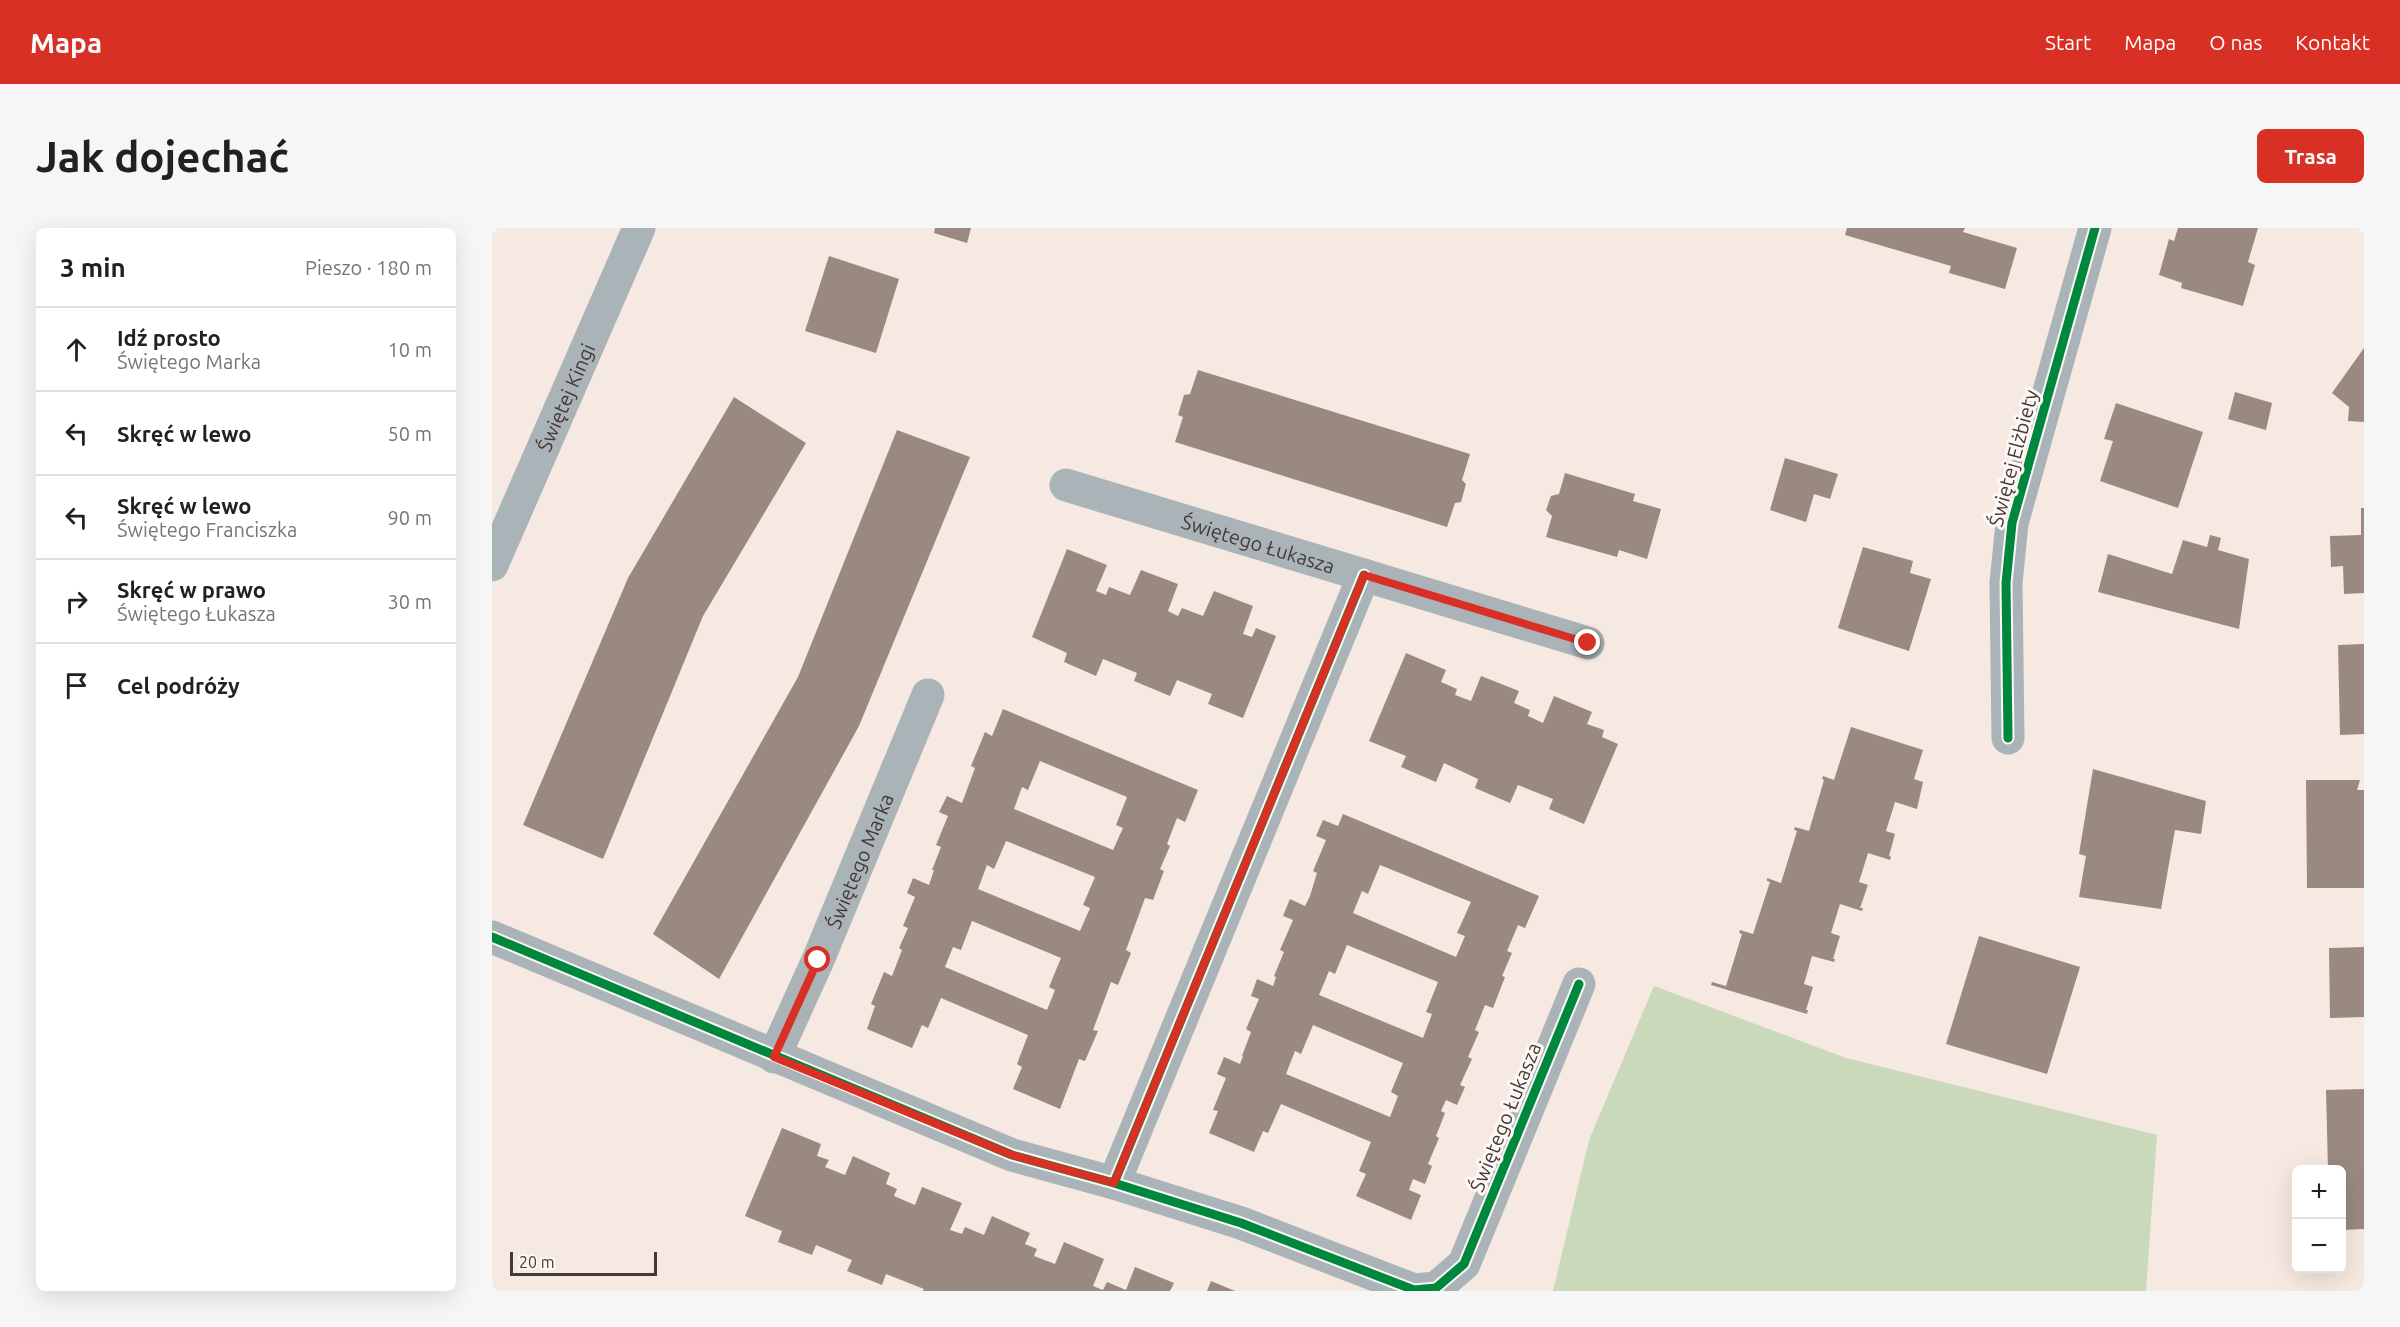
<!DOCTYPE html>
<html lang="pl">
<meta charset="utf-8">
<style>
:root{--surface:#fff;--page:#f6f6f6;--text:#202124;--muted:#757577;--line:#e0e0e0;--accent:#d93025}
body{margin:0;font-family:Ubuntu,sans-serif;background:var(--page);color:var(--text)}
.controls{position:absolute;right:18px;bottom:18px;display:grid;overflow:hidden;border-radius:9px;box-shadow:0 6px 24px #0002}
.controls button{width:54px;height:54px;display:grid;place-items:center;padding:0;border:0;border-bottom:2px solid var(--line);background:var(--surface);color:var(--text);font:30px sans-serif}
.scale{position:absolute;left:18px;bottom:15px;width:147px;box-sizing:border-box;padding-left:6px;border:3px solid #433a35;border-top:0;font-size:16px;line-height:21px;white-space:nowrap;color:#433a35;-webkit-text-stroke:4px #fdf8f5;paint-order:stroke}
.stop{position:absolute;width:18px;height:18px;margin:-14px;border:4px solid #d93025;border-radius:50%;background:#fff}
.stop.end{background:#d93025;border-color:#fff;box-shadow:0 2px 6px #0008}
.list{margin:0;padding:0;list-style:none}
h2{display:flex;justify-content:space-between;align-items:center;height:78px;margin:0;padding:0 24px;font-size:26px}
h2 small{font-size:20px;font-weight:400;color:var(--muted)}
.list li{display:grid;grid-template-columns:39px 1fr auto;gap:18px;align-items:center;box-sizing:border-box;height:84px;padding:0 24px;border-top:2px solid var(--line)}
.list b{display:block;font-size:22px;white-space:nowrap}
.list p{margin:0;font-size:20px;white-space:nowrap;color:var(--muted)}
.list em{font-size:20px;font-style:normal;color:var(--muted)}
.icon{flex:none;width:33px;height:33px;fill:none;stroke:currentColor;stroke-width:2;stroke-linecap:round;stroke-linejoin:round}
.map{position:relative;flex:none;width:1872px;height:1063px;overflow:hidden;border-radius:9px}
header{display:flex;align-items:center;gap:36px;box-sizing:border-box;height:84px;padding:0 30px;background:var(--accent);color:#fff}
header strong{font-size:28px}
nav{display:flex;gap:33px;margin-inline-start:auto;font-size:21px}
.intro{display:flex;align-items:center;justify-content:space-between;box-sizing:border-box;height:144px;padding:0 36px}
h1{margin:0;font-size:42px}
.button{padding:15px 27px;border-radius:9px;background:var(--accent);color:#fff;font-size:21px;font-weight:700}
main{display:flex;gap:36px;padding:0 36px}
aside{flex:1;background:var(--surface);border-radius:9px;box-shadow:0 6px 24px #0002}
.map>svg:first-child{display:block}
.green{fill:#c9d9b9}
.building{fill:#9a8981;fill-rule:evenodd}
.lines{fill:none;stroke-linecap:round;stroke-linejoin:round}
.minor{stroke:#aab3b8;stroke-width:33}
.cycleway-casing{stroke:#fdf8f5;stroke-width:13}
.cycleway{stroke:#00873e;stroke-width:9}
.route{stroke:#d93025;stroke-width:8}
.labels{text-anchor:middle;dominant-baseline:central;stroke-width:6;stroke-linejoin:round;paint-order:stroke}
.street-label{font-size:20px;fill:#433a35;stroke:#fdf8f5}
</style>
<header>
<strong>Mapa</strong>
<nav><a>Start</a><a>Mapa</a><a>O nas</a><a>Kontakt</a></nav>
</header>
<div class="intro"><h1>Jak dojechać</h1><a class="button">Trasa</a></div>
<main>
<aside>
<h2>3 min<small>Pieszo · 180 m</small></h2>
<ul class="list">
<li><svg class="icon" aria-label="ahead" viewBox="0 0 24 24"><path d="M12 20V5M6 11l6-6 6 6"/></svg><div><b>Idź prosto</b><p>Świętego Marka</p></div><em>10 m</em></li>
<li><svg class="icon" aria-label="left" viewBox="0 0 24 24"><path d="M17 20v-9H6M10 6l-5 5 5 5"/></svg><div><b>Skręć w lewo</b></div><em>50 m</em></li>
<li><svg class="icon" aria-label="left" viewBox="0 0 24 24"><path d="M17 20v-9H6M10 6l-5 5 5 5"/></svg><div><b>Skręć w lewo</b><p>Świętego Franciszka</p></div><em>90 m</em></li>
<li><svg class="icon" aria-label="right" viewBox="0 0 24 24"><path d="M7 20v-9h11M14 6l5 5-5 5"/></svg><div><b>Skręć w prawo</b><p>Świętego Łukasza</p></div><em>30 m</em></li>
<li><svg class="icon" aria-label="arrive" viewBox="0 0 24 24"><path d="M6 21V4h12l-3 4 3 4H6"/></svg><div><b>Cel podróży</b></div></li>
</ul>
</aside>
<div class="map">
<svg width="1872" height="1063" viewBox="0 0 1872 1063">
<rect width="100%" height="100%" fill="#f6e9e1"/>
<path class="green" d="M1162,758L1354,830L1665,907L1654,1063H1061L1097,912Z"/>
<path class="building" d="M443,0H479L475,15L442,5Z
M1355,0H1473L1471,4L1525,20L1513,61L1457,45L1459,38L1353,7Z
M1686,0H1766L1756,34L1763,37L1751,78L1689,60L1690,55L1667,47L1677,11L1682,13Z
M337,28L407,51L384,125L313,103Z
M1872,120V194L1856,193L1857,179L1840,165Z
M706,142L978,226L970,252L974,256L969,274L963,275L955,299L683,214L691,189L686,187L692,167L698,166Z
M1743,164L1780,175L1774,202L1736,191Z
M242,169L314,215L211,388L111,631L31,597L136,350Z
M1624,175L1711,204L1686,280L1608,253L1621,213L1612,211Z
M405,202L478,229L367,498L227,751L161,706L306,449Z
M1293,230L1346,246L1338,271L1322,266L1314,294L1278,282Z
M1073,245L1143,266L1141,273L1169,281L1155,331L1127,322L1125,329L1054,309L1060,288L1054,282L1059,268L1067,266Z
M1869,280H1872V365L1852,366L1851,338L1839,339L1838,308L1869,307Z
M1718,307L1729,310L1726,322L1757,331L1747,401L1606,364L1616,326L1680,346L1691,312L1715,319Z
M1371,319L1421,333L1418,345L1439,351L1417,423L1346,400Z
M575,321L615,337L604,363L614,367L617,359L638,367L649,342L686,356L676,383L686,388L690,380L711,388L722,363L761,378L751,406L760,409L764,400L784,408L751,490L716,476L720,466L685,452L678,468L642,453L645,445L611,431L604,448L572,434L575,425L540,409Z
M1872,416V506L1848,507L1846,417Z
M914,425L954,442L949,454L965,461L963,467L979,473L989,448L1027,463L1022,475L1038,482L1036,488L1051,495L1062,468L1100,484L1095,496L1112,502L1110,509L1126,516L1092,596L1057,581L1061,571L1026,557L1018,575L983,560L986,551L952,535L944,554L909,539L914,528L877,513Z
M511,481L706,562L693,594L685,590L675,616L678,618L668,641L672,643L661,672L653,670L634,722L639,725L626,757L619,754L601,802L606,803L593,833L587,831L568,881L521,861L530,839L525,836L536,807L449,770L436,800L430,797L420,820L375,801L383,778L379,776L392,744L400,748L410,722L407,720L416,700L411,698L423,669L415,665L421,650L437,657L442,642H440L449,619L444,617L456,588L447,584L455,568L470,575L483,540L479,538L493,504L500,508ZM548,533L635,569L624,597L631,600L621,622L522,581L530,559L536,562ZM514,613L603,649L591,677L598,680L588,703L486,661L495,637L502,641ZM480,693L569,730L557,759L563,762L555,782L453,739L461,719L469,722Z
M1359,499L1431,522L1422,551L1431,554L1425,581L1403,574L1394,603L1403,606L1397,628L1399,629L1398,632L1376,625L1367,654L1376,657L1368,680H1371L1370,683L1348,676L1339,705L1348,708L1341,731H1343L1342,734L1320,728L1312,756L1321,759L1314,782H1316L1315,786L1219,757L1220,754L1234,758L1250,706L1247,705L1248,702L1261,706L1278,654L1275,653V650L1289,655L1305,603L1302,602L1303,599L1317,603L1332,552L1330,551L1331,548L1342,552Z
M1601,541L1714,573L1709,606L1683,602L1669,681L1587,669L1594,628L1587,626Z
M1814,552H1868L1865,562H1872V660H1815Z
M851,586L1047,668L1033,700L1026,697L1015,723L1020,725L1010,748L1013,749L1001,780L993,777L983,802L987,804L976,829L980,831L968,857L973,859L965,877L954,872L949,883L953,885L944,908L947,910L936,936L940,938L933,956L921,951L917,962L929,967L919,992L864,968L874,946L867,943L879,914L789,876L776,905L771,903L762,924L717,905L726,883L721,882L734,850L725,846L732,829L748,836L751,828H750L759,804L754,801L767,771L759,768L765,751L781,758L784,749L782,748L792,724L788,722L801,692L791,688L798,671L813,678L818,668L825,645L821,643L834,612L824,608L831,592L846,598ZM888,637L979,674L965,705L973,708L964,729L861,685L870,663L876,666ZM855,717L946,754L934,784L940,786L931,810L827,767L837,743L843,746ZM821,797L911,835L899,864L906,868L898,889L794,846L803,823L809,826Z
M1487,708L1588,739L1555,846L1454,816Z
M1872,719V789L1838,790L1837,720Z
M1872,861V1001L1850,1002V942H1836L1834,862Z
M290,900L329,916L325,928L337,932L333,939L353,947L361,928L398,945L394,956L405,961L402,968L423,977L430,959L470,975L458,1002L470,1006L473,999L492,1007L500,988L538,1005L533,1016L545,1021L542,1028L563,1036L572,1014L612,1031L601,1058L611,1062L615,1054L634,1062L643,1039L682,1055L678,1063H431L432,1061L394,1046L390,1057L355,1043L360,1032L324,1017L320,1027L286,1014L290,1003L253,988Z
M719,1053L743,1063H715Z"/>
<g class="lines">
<g class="minor">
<path id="s1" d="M574,257L1096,415"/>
<path id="s2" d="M0,337L147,0"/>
<path d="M1516,510L1514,355L1520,295L1603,0"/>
<path d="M0,709L520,927L622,955L749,995L922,1062L944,1060L972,1036L1087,756"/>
<path id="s3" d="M282,829L326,732L436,467"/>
<path d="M622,955L872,347"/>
</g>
<g class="cycleway-casing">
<path id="cycleway" d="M1516,510L1514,355L1520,295L1603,0
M0,709L520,927L622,955L749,995L922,1062L944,1060L972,1036L1087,756
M622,955L872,347"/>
</g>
<use href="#cycleway" class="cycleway"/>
</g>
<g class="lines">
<path class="route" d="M326,732L282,829L520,927L622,955L872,347L1096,415"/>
</g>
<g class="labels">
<g class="street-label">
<text stroke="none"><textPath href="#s2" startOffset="183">Świętej Kingi</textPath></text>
<text transform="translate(1521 230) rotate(-75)">Świętej Elżbiety</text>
<text stroke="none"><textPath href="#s1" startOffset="201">Świętego Łukasza</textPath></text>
<text stroke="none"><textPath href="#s3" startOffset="214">Świętego Marka</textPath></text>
<text transform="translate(1013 889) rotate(-68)">Świętego Łukasza</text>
</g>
</g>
</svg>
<div class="controls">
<button>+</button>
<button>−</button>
</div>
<div class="scale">20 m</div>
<div class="stop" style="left:326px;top:732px"></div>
<div class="stop end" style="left:1096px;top:415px"></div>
</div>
</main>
